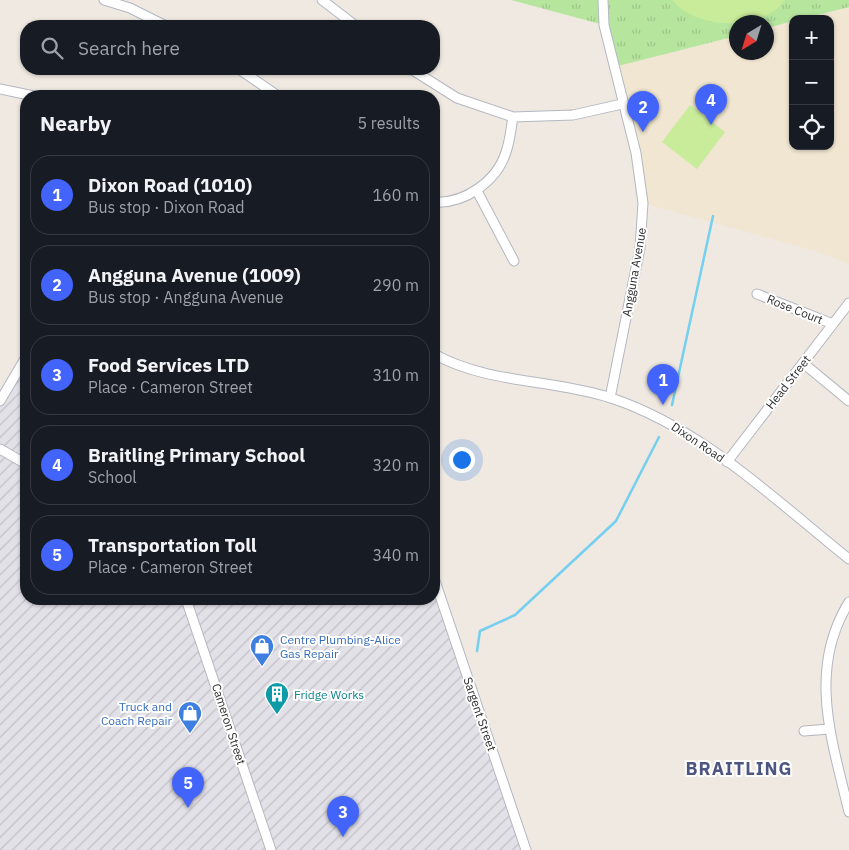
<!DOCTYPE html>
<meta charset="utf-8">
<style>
:root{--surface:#171b24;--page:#20242c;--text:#f1f3f6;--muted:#9ea1a6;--line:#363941;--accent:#4264fb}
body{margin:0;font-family:"IBM Plex Sans",sans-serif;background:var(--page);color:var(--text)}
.controls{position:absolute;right:15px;top:15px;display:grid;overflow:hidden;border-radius:10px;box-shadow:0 1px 4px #0004}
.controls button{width:45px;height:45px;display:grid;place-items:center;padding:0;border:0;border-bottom:1px solid var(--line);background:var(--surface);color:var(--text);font:25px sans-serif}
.compass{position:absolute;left:729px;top:15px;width:45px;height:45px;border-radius:50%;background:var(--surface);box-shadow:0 1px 4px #0004;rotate:218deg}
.you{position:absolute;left:461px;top:459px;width:18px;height:18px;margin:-12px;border:4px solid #fff;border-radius:50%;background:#1a73e8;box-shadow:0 0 0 8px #1a73e833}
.badge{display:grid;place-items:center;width:32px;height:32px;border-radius:50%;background:var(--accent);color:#fff;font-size:16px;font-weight:700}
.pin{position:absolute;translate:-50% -41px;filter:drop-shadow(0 1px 2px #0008)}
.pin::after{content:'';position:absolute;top:26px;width:18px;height:15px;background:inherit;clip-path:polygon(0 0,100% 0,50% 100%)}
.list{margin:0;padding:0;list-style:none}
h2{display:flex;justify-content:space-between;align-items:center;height:65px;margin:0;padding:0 20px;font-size:21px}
h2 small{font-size:16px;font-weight:400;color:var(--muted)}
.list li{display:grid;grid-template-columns:32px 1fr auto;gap:15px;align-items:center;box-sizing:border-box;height:80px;margin:0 10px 10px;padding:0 10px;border:1px solid var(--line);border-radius:20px}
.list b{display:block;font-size:19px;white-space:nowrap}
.list p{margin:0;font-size:16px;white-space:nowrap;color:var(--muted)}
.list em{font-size:16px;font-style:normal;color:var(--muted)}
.icon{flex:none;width:28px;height:28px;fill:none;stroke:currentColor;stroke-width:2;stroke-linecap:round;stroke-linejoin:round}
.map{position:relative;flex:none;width:849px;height:850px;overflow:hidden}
.search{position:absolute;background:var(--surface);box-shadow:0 1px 4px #0004;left:20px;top:20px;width:420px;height:55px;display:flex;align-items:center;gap:12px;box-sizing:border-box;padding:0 18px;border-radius:20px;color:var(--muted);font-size:19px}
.panel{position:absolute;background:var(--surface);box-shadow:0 1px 4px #0004;left:20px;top:90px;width:420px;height:515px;border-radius:20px}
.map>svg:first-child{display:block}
.industrial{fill:url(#industrial-furrows)}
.education{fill:#f0e6d1}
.grass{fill:url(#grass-tufts)}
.pitch{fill:#c9ec9a}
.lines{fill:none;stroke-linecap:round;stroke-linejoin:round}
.stream{stroke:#75cff0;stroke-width:2.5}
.minor-casing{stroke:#b4b7c1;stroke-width:11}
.minor{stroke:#fff;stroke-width:9}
.labels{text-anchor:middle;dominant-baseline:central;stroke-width:4;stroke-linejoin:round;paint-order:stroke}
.street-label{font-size:12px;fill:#2e2e2e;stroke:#fff}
.shop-label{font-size:12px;fill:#366cbe;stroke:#fff;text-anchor:start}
.culture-label{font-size:12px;fill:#0d838f;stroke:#fff;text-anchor:start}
.district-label{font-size:18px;font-weight:bold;letter-spacing:1px;fill:#4d5680;stroke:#fff}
</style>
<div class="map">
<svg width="849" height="850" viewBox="0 0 849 850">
<defs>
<pattern id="industrial-furrows" width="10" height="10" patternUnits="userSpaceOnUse" patternTransform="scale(1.25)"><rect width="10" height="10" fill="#e3e1e8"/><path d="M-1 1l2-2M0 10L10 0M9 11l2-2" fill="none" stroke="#c3c1c7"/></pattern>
<pattern id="grass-tufts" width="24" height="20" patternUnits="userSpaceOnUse" patternTransform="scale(1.25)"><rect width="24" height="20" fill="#b6e59e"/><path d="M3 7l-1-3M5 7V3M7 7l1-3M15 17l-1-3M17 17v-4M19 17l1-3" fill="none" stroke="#9dc588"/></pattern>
</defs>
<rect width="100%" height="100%" fill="#efe9e1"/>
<path class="industrial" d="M26,357V599H434V578L526,850H0V401Z"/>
<path class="education" d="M849,7V264L815,251L643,203L614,67L736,36V52H766L767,28L793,21V146H830V19H802Z"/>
<path class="grass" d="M511,0H849V7L802,19H793V21L767,28L766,22H736V36L614,67L604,25Z"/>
<path class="pitch" d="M672,0H785C782,3 778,9 774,11C745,30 695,27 672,0Z
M690,105L725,132L697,169L662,142Z"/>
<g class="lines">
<path class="stream" d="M672,405L713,216
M477,651L480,631L515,615L616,521L659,437"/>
<g class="minor-casing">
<path id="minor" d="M104,0L130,8L166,26
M322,0L356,26
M603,0L604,25L636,153L643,203L640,248L610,398
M239,69L278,96
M411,69L457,98L513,117L573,115L622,104
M0,89L34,96
M477,191L514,261
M434,202C465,204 497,181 506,152C510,141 511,128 513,117
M757,294L833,324
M434,354C488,384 553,379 611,398C702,428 775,500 849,559
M803,363L849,401
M0,401L26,357
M0,449L26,464
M727,462L849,303
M434,578L526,850
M186,599L271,850
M849,602C807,670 832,740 849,812
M804,731L829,729"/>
</g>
<use href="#minor" class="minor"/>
</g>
<defs>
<g id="shop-pin" transform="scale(1.25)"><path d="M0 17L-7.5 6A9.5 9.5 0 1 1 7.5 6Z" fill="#3f7fe0" stroke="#fff"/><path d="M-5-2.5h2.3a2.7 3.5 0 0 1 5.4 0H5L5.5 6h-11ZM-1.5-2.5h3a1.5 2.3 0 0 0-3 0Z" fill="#fff"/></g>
<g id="building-pin" transform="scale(1.25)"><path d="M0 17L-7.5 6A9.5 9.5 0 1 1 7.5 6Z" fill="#0f9aa8" stroke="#fff"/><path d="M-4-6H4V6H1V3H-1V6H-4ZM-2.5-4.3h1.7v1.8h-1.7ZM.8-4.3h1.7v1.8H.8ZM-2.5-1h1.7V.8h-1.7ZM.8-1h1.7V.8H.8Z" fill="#fff"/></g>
</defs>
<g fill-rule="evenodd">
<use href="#shop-pin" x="262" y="646"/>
<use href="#building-pin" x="277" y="694"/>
<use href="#shop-pin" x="190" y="713"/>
</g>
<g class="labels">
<g class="street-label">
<text transform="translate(634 272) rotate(-80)">Angguna Avenue</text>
<text transform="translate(795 309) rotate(22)">Rose Court</text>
<text transform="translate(788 382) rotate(-52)">Head Street</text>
<text transform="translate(698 442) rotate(34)">Dixon Road</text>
<text transform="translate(480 714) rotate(71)">Sargent Street</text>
<text transform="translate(229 724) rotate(72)">Cameron Street</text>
</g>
<g class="shop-label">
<text x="280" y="639">Centre Plumbing-Alice<tspan x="280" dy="14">Gas Repair</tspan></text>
<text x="172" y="706" text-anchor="end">Truck and<tspan x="172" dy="14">Coach Repair</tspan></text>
</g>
<g class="culture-label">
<text x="294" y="694">Fridge Works</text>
</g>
<g class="district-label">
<text x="739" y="768">BRAITLING</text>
</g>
</g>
</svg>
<div class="controls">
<button>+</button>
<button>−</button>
<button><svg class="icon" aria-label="locate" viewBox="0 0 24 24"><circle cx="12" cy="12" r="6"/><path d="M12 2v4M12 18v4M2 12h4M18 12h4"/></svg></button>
</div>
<svg class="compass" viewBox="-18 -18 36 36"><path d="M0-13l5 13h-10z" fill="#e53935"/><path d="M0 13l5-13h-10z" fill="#9ea1a6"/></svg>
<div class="you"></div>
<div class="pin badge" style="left:663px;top:405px">1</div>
<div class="pin badge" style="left:643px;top:132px">2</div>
<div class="pin badge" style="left:343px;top:837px">3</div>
<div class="pin badge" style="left:711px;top:125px">4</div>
<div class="pin badge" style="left:188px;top:808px">5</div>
<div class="search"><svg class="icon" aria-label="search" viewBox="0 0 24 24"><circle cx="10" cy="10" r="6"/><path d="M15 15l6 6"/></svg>Search here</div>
<section class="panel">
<h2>Nearby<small>5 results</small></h2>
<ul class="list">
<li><span class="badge">1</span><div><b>Dixon Road (1010)</b><p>Bus stop · Dixon Road</p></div><em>160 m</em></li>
<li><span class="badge">2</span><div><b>Angguna Avenue (1009)</b><p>Bus stop · Angguna Avenue</p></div><em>290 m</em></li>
<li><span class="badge">3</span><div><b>Food Services LTD</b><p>Place · Cameron Street</p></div><em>310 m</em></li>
<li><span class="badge">4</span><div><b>Braitling Primary School</b><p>School</p></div><em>320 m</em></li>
<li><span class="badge">5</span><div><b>Transportation Toll</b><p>Place · Cameron Street</p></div><em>340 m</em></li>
</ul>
</section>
</div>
